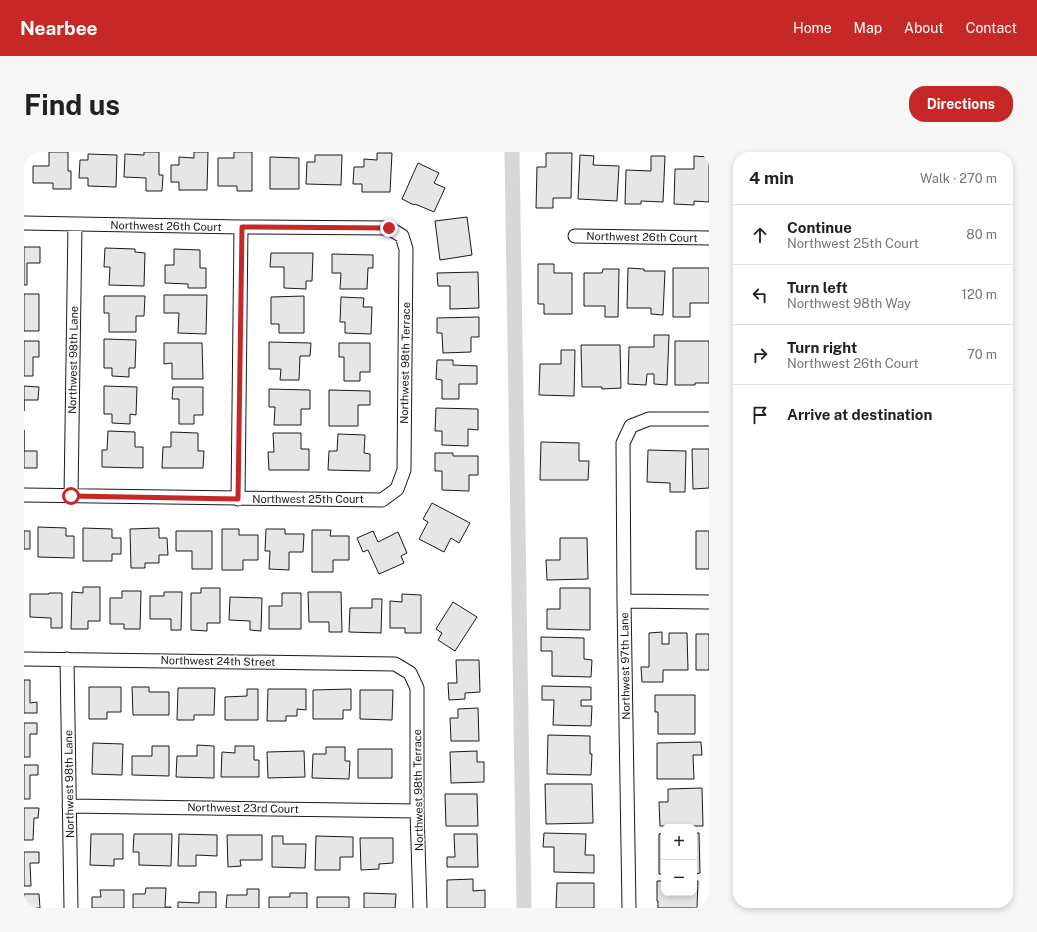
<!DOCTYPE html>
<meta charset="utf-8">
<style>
:root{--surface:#fff;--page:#f6f6f6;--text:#202124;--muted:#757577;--line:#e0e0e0;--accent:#c62828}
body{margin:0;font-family:"Public Sans",sans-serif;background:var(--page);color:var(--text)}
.controls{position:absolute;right:12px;bottom:12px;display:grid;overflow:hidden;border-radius:8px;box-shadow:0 2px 6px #0003}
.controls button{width:36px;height:36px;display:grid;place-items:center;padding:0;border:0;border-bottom:1px solid var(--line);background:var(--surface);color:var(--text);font:20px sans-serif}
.stop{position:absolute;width:12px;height:12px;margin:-9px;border:3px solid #c62828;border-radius:50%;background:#fff}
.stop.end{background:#c62828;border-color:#fff;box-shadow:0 1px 4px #0008}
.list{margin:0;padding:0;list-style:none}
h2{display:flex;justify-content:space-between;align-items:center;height:52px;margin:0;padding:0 16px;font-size:17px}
h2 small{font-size:13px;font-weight:400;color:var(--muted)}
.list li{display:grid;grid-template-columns:26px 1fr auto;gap:12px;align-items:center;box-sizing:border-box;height:60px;padding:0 16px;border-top:1px solid var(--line)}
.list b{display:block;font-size:15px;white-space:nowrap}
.list p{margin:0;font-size:13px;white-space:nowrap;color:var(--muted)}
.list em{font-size:13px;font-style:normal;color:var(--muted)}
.icon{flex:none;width:22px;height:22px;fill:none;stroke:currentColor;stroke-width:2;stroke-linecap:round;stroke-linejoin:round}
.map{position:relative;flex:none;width:685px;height:756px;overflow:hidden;border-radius:16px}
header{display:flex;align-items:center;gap:24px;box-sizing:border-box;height:56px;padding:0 20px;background:var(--accent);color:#fff}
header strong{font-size:19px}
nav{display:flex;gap:22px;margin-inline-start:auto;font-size:14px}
.intro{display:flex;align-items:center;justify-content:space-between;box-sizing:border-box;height:96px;padding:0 24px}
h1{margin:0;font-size:28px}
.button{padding:10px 18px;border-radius:16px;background:var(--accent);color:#fff;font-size:14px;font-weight:700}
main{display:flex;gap:24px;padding:0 24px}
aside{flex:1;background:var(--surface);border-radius:16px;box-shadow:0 2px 6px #0003}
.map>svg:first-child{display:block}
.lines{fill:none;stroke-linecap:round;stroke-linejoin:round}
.canal{stroke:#d7d7d7;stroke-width:15}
.building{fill:#e6e6e6;stroke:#1a1a1a}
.street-casing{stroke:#1a1a1a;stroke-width:15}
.street{stroke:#fff;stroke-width:13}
.route{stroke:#c62828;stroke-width:5}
.labels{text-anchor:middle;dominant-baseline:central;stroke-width:3;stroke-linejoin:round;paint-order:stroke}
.street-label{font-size:11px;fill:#1a1a1a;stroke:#fff}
</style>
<header>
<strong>Nearbee</strong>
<nav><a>Home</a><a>Map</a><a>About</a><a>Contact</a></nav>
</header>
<div class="intro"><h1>Find us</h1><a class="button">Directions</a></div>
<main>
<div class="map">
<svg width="685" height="756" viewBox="0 0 685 756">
<rect width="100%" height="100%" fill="#fff"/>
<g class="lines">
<path class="canal" d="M488,0L500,756"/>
</g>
<path class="building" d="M25,0H44V19H47V37H29V31H9V14H25Z
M120,0H135V23H139L138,39H122V26L100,25L101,2L120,3Z
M170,0H184L183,38H155V30H147V13H155V5L170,6Z
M210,0H228V39H213V34H194V6H210Z
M353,1H368L366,40H338V32H329L330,15H340V7L353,8Z
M522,1H548L547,46H529V56H512L513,15H522Z
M64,2L93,3L92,35L64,34V26H55L56,8H64Z
M291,3H318L317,33L282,32L283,10H291Z
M556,3L570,4L569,13L595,14L593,49L554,47Z
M627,4H641L639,50L617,49V52H601L602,18L627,19Z
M670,4L685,5V50L670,49V53L650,52L651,17H670Z
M246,5L275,6V37H246Z
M394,11L415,21L410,31L421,36L410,60L391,52L390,53L378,47Z
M443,65L448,103L416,108L411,69Z
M0,95H16V111H3V133H0Z
M81,96L111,97V100L121,101L120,134L85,133L86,115H80Z
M150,97L176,98V116H182V136H164V132L141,131V113H150Z
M247,101H289L288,129H282V137L260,136V115H246Z
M308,102L349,103V116H344L343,137H316L317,121H308Z
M514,112H530V121H548V162H520V152H514Z
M604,116L620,117V119H641L639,163L627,162V156H603Z
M649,116H685V151H666V165H649Z
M579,117H595L594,165H581V154H560V121H578Z
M454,120L455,156L426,157V134H414L413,121Z
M0,142H15V179H0Z
M140,143H183L182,182L154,181L155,161H140Z
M80,144H121L120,164H112V180H85V161H80Z
M280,144V181H255V172H247V145Z
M317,145L340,146L339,155H348L347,182L321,181V170H316Z
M455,165V185H447V200L419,201L418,181H413V166Z
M630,183H645L643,233L630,232V222H623L622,233L604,232L605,195H630Z
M80,187L112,188L111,216H105V225L88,224V216H80Z
M0,189H15V205H9V224H0Z
M651,189H685V231H671V233H651Z
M245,190L287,191L286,204H276L275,228H256L257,217H245Z
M140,191H178L179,227H148V211L140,212Z
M315,191H346V220H336V229H320V205H315Z
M557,193H596L597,236L578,237V235H558Z
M537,198H551L550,244L515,243L516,212H537Z
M413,208H429V213L453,214V232H435V247H418V228L412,227Z
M0,234L15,235L14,248H0V259Z
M80,234L113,235L112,263L106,262V272L88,271V262H80Z
M149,235H179V263H170V272H155V247H148Z
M245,237L286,238V257H277V273H250L251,255H245Z
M305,238L346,239V253H334V274H305Z
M412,256L454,257V278L444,277V294L418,293V279H411Z
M0,278V299H13V316H0Z
M84,279L111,280V295H119V316L78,315V298H83Z
M147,280L174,281V299H180L179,316H138L139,295H147Z
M249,281H277V297H285V318H245L244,300H250Z
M314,282L341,283L340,301L346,302V319L304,318L305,299H313Z
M517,290L555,291V309H565L564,328H516Z
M668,297H685V336L669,337Z
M624,298L662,299L661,340H646V331L623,330Z
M411,301H429V304H454V323H445V339L418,338V319H411Z
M408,351L446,371L435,391L427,386L420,400L395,387L404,370L399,367Z
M14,375L42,376V384H50V406L14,405Z
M59,376L88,377V386H97V402H88V409H59Z
M135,376V386H143L144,403H135V411H121V416H107L106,377Z
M198,377H215V383H234V408H219V418H198Z
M242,377H261V382H280L279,400H265V418L245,417L246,399H241Z
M288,378H307L306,384H325V408H309V420H288Z
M0,379H6V397H0Z
M152,379H188V417H168V399H152Z
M349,379L354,390L374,380L383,401L377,404L380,411L355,422L344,398L339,400L333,386Z
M672,379H685V417H672Z
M536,386H563L564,427L523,428L522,408H536Z
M59,435H76V469H64V477H47L48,440L59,441Z
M177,436H196V471H183V479L167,478V441H177Z
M536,436H566V478L523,477V457H536Z
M98,439H117L116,477H100V472H86V446H98Z
M140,440H158L157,478H147V467H126V444H140Z
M284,440H317L318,480H305V470H285Z
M25,441H38V476H27V466L6,465V442H25Z
M258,441H277V477H245V454H258Z
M378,442L397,443V481H381V476H366V449L378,450Z
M206,445L238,446L237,479L226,478V469L205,468Z
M348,447H358L357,481L325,480L326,456H348Z
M429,450L453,465L431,499L414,488L418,481L412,477Z
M638,480V492H645V481H663L664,518H639V530H618L617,515H625V481Z
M672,482H685V518H672Z
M517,485L560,486V507L568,508L567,525L528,524V499H517Z
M432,508H455L456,540L441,541V547L425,548L424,531H433Z
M0,528H6V551L13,550V561H0Z
M518,534L567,535V548H557V554H568L567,574L529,573L530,548H518Z
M65,535H97V560H83V567H65Z
M108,535H125V540H145V563H109Z
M154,536H191L190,563H170V568H153Z
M223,537H234V568H201V545L223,544Z
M244,537H282V558L273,557V564H262V569H243Z
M327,537V558H319V567H289V538Z
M336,538H369L368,568L336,567Z
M631,543H671V582H634V560H631Z
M454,556L455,589H427L426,566H434V557Z
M0,571H13V582H6V605H0Z
M524,583L566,584V602H568L567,623L523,622Z
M677,590L678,603H669L670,627H633V591Z
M69,591L99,592L98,623L68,622Z
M173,593L190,594V626L152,625L153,604H173Z
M128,594H145V624L108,623V604H128Z
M211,594H230V608H235V625H197L198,600L211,601Z
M302,595H321V609H326L325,627L288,626L289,602H302Z
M334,597H368V626H334Z
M280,599L281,625L244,626L243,600Z
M453,599V610H460V630L427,631L426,600Z
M0,613H14V623H6V647H0Z
M521,632H568L569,671L522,672Z
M678,636L679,674H636L635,650H644V637Z
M421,642H453L454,674H422Z
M0,656H15L14,666H10L9,688H0Z
M520,681L562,682L561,703H570V721L530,720V695H519Z
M640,681V722H635V682Z
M670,681H675L676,721L670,722Z
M67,682H99V707H90V714L66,713Z
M110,682H148L147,714L115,713V700H109Z
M155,682L193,683V704L172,703V714H154Z
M430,682H453L454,715H423V705H431Z
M203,683H238V708H216L217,714L204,715Z
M248,684H259V692H282L281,716L248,715Z
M292,684L329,685V705H316V718H291Z
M336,686H369V711L355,712V717L337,718Z
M0,700H15V711H6L7,734H0Z
M449,727V739L461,738V756H423V728Z
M633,729H640V741H670V729H674L673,756H634V749H633Z
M533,731H570V756H532Z
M122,736H142L141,755H147V756H109V742H121Z
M223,737H235V756H202L203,743H223Z
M76,738H100V756H68V745H77Z
M175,740H192V756H154V750L175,751Z
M266,741H283V756H245V745H266Z
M340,741L372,742L371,756H340Z
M0,742H15L16,756H0Z
M293,745H325V756H293Z"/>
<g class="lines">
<g class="street-casing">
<path id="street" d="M0,71L217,75L365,76L378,84L382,97L380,318L373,337L358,348L0,343
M551,84L685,86
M47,344L51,72
M214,347L217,75
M600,449L685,450
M0,507L371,512L386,521L393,536V659L396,756
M43,507L47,756
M45,654L393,659
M605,756L600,449L599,291L607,274L625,267H685"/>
</g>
<use href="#street" class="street"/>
</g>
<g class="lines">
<path class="route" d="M47,344L214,347L218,75L365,76"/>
</g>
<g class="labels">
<g class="street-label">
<text transform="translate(142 74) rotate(1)">Northwest 26th Court</text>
<text transform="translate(618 85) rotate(1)">Northwest 26th Court</text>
<text transform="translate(49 208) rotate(-89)">Northwest 98th Lane</text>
<text transform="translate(381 211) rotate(-89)">Northwest 98th Terrace</text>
<text x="284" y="347">Northwest 25th Court</text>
<text transform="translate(194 509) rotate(1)">Northwest 24th Street</text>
<text transform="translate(601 514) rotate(-91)">Northwest 97th Lane</text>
<text transform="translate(45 632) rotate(-91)">Northwest 98th Lane</text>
<text transform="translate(394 638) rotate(-91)">Northwest 98th Terrace</text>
<text transform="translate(219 656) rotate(1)">Northwest 23rd Court</text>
</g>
</g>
</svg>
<div class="controls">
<button>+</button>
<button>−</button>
</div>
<div class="stop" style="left:47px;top:344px"></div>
<div class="stop end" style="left:365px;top:76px"></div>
</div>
<aside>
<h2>4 min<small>Walk · 270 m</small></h2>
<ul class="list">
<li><svg class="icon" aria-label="ahead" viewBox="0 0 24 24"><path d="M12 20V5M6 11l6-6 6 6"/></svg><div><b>Continue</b><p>Northwest 25th Court</p></div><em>80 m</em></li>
<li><svg class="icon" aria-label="left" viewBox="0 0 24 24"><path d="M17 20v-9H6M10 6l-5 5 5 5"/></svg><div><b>Turn left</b><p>Northwest 98th Way</p></div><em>120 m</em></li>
<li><svg class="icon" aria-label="right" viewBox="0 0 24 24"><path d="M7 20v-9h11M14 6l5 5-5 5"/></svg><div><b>Turn right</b><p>Northwest 26th Court</p></div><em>70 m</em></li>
<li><svg class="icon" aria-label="arrive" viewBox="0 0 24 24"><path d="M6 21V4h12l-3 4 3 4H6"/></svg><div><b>Arrive at destination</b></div></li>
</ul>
</aside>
</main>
